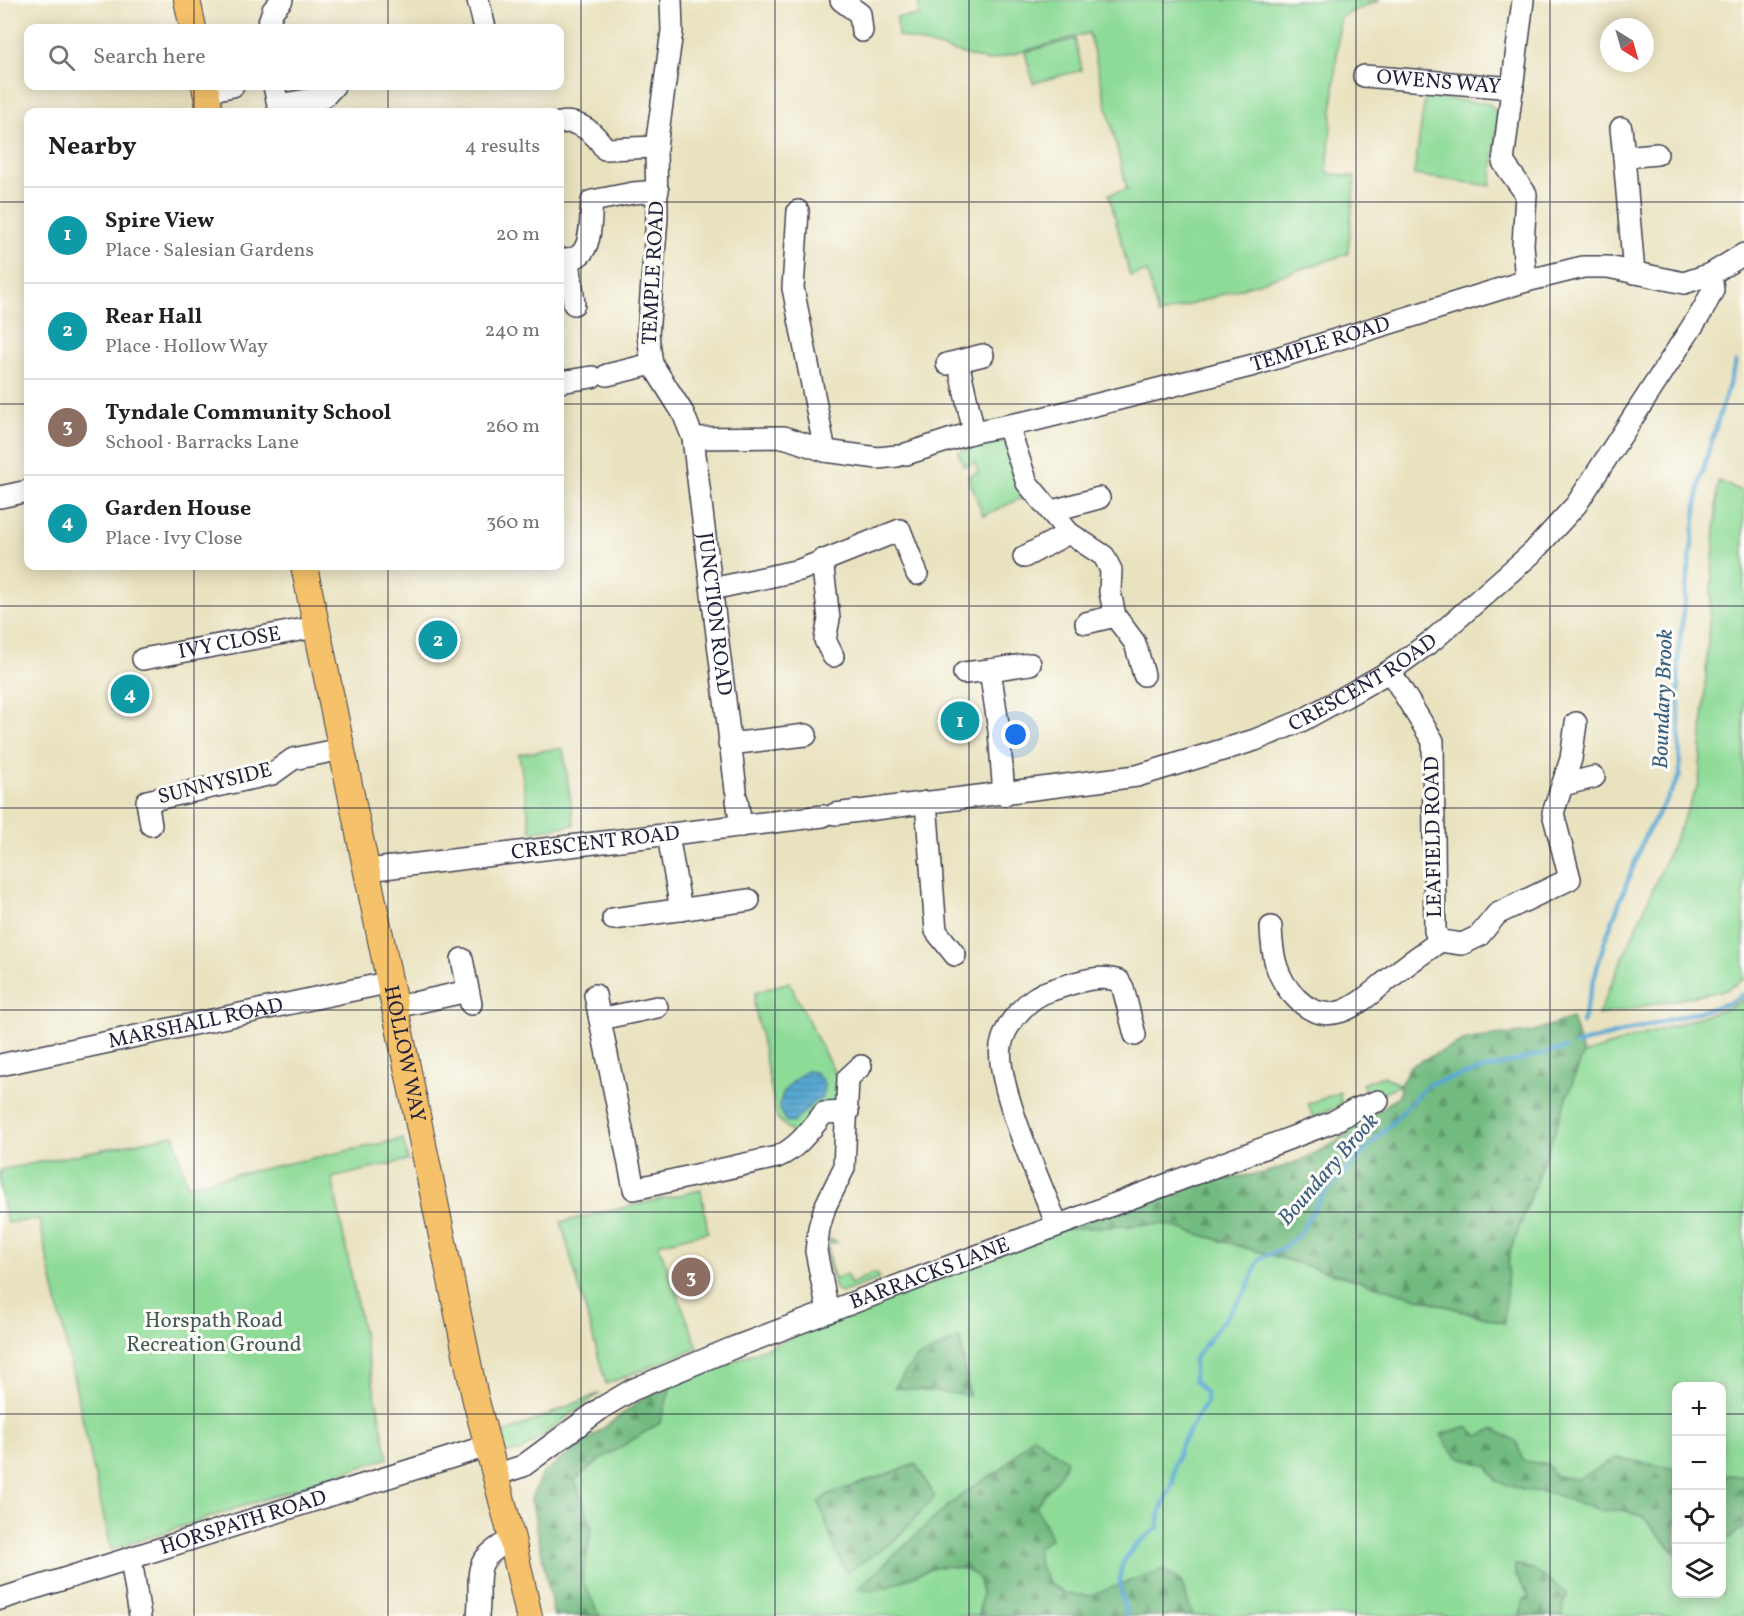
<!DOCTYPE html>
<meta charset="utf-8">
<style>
:root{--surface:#fff;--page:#f6f6f6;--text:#202124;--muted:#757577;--line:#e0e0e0;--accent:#0b8043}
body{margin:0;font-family:Vollkorn,serif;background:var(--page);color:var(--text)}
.controls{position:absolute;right:18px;bottom:18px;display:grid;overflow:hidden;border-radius:12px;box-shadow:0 3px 15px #0003}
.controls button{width:54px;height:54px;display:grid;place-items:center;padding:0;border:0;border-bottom:2px solid var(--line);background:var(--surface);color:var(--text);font:30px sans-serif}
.compass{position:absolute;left:1600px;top:18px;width:54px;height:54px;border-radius:50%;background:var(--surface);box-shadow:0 3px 15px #0003;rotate:143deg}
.you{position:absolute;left:1016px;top:735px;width:21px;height:21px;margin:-15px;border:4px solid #fff;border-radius:50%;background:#1a73e8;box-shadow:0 0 0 9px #1a73e833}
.badge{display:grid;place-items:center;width:39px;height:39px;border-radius:50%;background:var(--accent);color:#fff;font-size:20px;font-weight:700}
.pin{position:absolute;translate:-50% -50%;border:3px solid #fff;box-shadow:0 2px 6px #0006}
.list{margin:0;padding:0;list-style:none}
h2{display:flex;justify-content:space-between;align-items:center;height:78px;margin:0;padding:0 24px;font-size:26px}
h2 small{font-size:20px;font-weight:400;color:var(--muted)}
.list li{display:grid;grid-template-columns:39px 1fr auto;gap:18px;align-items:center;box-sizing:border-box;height:96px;padding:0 24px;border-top:2px solid var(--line)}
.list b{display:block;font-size:22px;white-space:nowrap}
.list p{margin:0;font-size:20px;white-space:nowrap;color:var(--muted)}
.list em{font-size:20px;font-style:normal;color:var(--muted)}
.icon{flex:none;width:33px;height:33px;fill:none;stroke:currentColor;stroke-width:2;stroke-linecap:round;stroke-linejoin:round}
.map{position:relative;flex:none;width:1744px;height:1616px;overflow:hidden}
.search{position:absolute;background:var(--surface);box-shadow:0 3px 15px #0003;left:24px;top:24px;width:540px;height:66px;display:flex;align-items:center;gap:15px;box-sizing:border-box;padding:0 21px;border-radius:12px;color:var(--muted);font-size:22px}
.panel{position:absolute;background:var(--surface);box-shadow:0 3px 15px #0003;left:24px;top:108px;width:540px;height:462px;border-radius:12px}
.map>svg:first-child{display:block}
.green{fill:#8edb98;stroke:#587e6a;stroke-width:1.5;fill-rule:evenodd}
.forest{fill:url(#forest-firs);stroke:#4a6e5e;stroke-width:1.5}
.water{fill:url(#water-rules);stroke:#3d6586;stroke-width:1.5}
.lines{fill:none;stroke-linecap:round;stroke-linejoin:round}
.stream{stroke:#58a8d2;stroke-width:4.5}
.minor-casing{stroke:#403f4f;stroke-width:24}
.major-casing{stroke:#403f4f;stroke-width:28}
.minor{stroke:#fff;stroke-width:21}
.major{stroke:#f5c16b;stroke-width:26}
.grid{fill:none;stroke:#22223b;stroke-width:1.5;stroke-opacity:0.55}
.labels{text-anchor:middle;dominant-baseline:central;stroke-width:6;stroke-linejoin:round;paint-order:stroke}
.street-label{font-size:21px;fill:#22223b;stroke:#fdfcf7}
.park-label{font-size:21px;fill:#425a57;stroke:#fdfcf7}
.water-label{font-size:22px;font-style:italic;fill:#3a5e7f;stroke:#fdfcf7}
</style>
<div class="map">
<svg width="1744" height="1616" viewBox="0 0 1744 1616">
<defs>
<pattern id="forest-firs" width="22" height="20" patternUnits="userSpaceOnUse" patternTransform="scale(1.5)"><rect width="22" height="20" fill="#72bb80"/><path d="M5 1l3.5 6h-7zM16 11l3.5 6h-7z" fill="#5d986a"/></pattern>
<pattern id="water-rules" width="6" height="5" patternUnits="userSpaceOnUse" patternTransform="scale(1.5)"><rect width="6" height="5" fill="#58a8d2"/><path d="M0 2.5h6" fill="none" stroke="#4888ac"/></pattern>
</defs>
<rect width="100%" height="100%" fill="#fdfcf7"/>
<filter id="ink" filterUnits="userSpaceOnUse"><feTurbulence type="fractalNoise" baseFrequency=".0167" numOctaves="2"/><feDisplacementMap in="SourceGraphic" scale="12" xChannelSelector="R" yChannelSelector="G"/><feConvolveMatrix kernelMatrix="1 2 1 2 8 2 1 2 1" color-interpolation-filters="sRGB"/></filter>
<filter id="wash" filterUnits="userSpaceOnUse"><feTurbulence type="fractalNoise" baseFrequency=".008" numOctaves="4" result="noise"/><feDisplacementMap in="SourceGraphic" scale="24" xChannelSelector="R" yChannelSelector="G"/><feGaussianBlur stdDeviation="1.35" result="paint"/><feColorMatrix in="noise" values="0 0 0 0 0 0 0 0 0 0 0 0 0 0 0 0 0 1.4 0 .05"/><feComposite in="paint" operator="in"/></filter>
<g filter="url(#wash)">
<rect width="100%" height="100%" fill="#e9e2bf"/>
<path class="green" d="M919,0H1380L1340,17L1327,173L1355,177L1348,254L1158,315L1147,272L1130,276L1109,194L1127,189L1089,33L988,61L898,36L897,17L919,16Z
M1075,39L1082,70L1033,83L1025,52Z
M1425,97L1490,104L1498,116L1491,186L1414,175Z
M1003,438L1031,494L983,516L968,476L978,472L975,462L964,466L958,452Z
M1718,481L1744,492V979L1726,990L1598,1015L1699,783Z
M563,748L574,825L531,832L519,754Z
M789,982L837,1078L835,1104L794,1134L777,1118L754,1003L755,993Z
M1744,999V1616H554L531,1498L542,1474L647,1396L1061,1229L1164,1224L1503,1323L1509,1255L1583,1054L1731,1007ZM1676,1386H1722V1594H1676Z
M1384,1076L1400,1085L1380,1095L1365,1090L1362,1084Z
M1340,1092L1341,1105L1313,1117L1308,1104Z
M174,1135L187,1185L403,1139L408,1160L332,1178L388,1458L111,1550L39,1219L7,1223L0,1191V1170Z
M701,1190L708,1232L658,1244L698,1348L606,1384L561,1222Z
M830,1239L837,1242L828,1244L830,1265L835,1279L846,1274L851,1284L872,1273L877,1274L879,1279L841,1293L835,1289L826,1255L827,1241Z
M600,1393L520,1452L506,1453L500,1446L497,1436Z"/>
<path class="forest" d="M1572,1018L1583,1054L1509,1255L1504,1323L1164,1224L1061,1229L1188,1184L1264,1173L1297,1162L1329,1146L1399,1095L1400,1085L1410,1066L1468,1039L1531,1032Z
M960,1338L969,1395L894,1388L915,1359Z
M671,1386L660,1423L601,1459L575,1480L592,1526L582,1580L600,1616H554L531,1498L542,1474L647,1396Z
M1468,1427L1479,1436L1495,1429L1517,1443L1523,1461L1547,1464L1556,1476L1577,1479L1618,1458L1676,1469V1554L1643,1517L1622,1510L1599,1511L1551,1493L1522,1490L1496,1481L1488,1466C1464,1459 1451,1458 1441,1434Z
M1033,1436L1066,1460C1062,1479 1047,1489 1036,1506L1051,1538L1037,1549L1039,1566L1050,1584L1064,1593L1089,1596L1163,1569L1181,1582L1193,1616H978L982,1595L978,1577C931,1544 902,1599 857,1589L948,1506L975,1485L1001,1470Z
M916,1464L935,1497L894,1541L846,1573L832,1542L819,1502L829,1494Z
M1722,1475L1744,1476V1527L1722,1543Z
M1515,1565L1533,1569L1567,1594L1561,1616H1520L1523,1601L1529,1595L1515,1575Z"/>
<path class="water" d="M806,1071L815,1072L824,1083L823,1098L814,1102L793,1123L786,1121C770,1101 789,1083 806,1071Z"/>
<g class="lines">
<path class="stream" d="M1582,1023L1604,943L1644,838L1680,776L1678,656L1700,479L1736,362
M1575,1045L1730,1003L1744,994
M1126,1616C1125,1604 1120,1591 1120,1578C1119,1556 1142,1539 1158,1528L1160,1512L1173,1483L1174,1467L1180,1447L1207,1400L1205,1392L1194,1380V1359L1246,1291L1259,1259L1282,1249L1298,1236L1321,1197L1429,1084L1565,1048"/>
</g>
</g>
<g filter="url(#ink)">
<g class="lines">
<g class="minor-casing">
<g id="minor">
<path d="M478,0L485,28"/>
<path id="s1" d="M671,0L672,31L656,147L657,217L648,335L652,364L683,413L693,438L736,790"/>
<path d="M841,0L860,14L862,31"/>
<path d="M1523,0L1503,162L1526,194L1523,245L1526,281"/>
<path d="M267,28L273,10L282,0"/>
<path id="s2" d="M1364,76L1513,88"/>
<path d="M274,86L278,105L324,97L334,86"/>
<path d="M206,91L233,86"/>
<path d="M560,123C579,119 596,134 605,149L656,147"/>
<path d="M1621,128L1624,157"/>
<path d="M798,211L793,288L825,451"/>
<path d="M569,259L574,304"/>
<path d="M560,260C565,259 574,259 578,256C593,247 590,216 592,201L633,193L658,191"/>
<path d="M1634,273L1624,157L1657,154"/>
<path d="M958,362L974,432"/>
<path d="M947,364L983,355"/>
<path d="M607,375L652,364"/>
<path d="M560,382L592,377"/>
<path d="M1008,426L1027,483L1069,533L1104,556L1111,570L1110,592L1115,616L1135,643L1144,675"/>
<path d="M693,438L784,437L825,451L878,458L897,456"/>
<path id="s3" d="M906,454L974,432L1035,420L1254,365L1526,281L1583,267H1608L1684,283L1711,274L1744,254"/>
<path d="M0,497L28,491"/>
<path d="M1052,511L1099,498"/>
<path d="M1024,557L1069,533"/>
<path d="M822,560L829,619L825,640L833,656"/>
<path d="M712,589L800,570L900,530L917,574"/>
<path d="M1086,623L1115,616"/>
<path id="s4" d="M143,659L316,627"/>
<path d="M964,673L990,670"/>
<path d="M729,744L806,735"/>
<path d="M1563,785L1594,777"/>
<path d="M1004,795L999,731L990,670L1030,664"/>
<path d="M737,800L741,826"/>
<path d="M926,802L936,931L955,955"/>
<path id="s5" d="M835,814L1137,776L1255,740L1301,721L1350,694L1390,671L1433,640L1532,553L1576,505L1703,310L1713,290L1711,274"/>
<path d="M151,825L147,801L272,774L293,759L342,749"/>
<path d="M668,835L681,910"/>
<path id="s6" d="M367,870L823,816"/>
<path d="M613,919L749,900"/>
<path d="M1271,927C1272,955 1276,979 1297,999C1334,1035 1366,996 1395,974C1410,962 1425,952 1440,941L1435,931L1433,741L1390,671"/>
<path d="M1440,941L1462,944L1479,936L1497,914L1570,879L1553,813L1571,759L1576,723"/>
<path d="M462,959L471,1004"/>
<path d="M595,995L634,1189L777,1157C798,1148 810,1130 824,1113L848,1112"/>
<path d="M396,1007L468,991"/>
<path d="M600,1019L657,1007"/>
<path id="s7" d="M0,1065L391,982"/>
<path d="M1057,1225C1042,1186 995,1084 1001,1046C1005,1023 1029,996 1052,990C1071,984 1099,973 1119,981L1123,988L1135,1035"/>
<path d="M828,1312L816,1251L819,1228L825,1207L844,1168L848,1078L861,1066"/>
<path id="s8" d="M495,1475L523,1466L603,1407L632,1390L735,1347L1333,1122L1356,1109L1378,1101"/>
<path d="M131,1559L140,1616"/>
<path id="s9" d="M0,1599L487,1446"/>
<path d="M478,1616C483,1571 467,1564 512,1539"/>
</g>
</g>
<g class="major-casing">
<g id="major">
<path d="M187,0L193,28"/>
<path d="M205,86L210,112"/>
<path id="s10" d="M304,566L475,1397L512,1539L529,1616"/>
</g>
</g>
<use href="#minor" class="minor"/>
<use href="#major" class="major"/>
</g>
</g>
<path class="grid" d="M194,0V28M388,0V28M581,0V1616M775,0V1616M969,0V1616M1163,0V1616M1356,0V1616M1550,0V1616M194,86V112M388,86V112M0,202H28M560,202H1744M0,404H28M560,404H1744M194,566V1616M388,566V1616M0,606H1744M0,808H1744M0,1010H1744M0,1212H1744M0,1414H1676M1722,1414H1744"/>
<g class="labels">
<g class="street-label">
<text stroke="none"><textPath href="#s2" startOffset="75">OWENS WAY</textPath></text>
<text transform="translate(654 273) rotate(-87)">TEMPLE ROAD</text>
<text stroke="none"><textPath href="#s3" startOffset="429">TEMPLE ROAD</textPath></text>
<text stroke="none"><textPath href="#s1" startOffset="628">JUNCTION ROAD</textPath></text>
<text stroke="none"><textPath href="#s4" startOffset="88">IVY CLOSE</textPath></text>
<text stroke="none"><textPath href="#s5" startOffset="550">CRESCENT ROAD</textPath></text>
<text transform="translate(215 784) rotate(-14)">SUNNYSIDE</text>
<text transform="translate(1434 837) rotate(-91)">LEAFIELD ROAD</text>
<text stroke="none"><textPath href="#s6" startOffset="230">CRESCENT ROAD</textPath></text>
<text stroke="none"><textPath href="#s7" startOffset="200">MARSHALL ROAD</textPath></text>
<text stroke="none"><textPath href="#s10" startOffset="498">HOLLOW WAY</textPath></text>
<text stroke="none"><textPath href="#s8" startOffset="482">BARRACKS LANE</textPath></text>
<text stroke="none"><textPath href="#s9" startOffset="255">HORSPATH ROAD</textPath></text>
</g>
<g class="park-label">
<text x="214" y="1321">Horspath Road<tspan x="214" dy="24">Recreation Ground</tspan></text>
</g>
<g class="water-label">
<text transform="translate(1664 699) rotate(-88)">Boundary Brook</text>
<text transform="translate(1329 1170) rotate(-49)">Boundary Brook</text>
</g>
</g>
</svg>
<div class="controls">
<button>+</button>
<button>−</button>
<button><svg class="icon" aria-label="locate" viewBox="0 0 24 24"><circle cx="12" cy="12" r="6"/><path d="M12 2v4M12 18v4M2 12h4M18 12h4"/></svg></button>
<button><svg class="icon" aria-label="layers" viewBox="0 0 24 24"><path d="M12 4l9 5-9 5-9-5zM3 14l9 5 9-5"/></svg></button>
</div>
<svg class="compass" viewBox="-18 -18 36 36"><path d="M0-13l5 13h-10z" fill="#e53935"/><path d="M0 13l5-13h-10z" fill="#757577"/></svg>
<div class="you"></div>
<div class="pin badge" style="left:960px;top:721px;background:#0f9aa8">1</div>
<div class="pin badge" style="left:438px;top:640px;background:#0f9aa8">2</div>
<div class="pin badge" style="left:691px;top:1277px;background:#8d6e63">3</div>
<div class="pin badge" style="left:130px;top:694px;background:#0f9aa8">4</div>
<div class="search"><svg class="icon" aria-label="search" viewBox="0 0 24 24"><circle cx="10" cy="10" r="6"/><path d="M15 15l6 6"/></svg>Search here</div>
<section class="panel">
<h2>Nearby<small>4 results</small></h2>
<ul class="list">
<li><span class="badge" style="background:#0f9aa8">1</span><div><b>Spire View</b><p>Place · Salesian Gardens</p></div><em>20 m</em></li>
<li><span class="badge" style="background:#0f9aa8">2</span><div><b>Rear Hall</b><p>Place · Hollow Way</p></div><em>240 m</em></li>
<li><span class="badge" style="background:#8d6e63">3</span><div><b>Tyndale Community School</b><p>School · Barracks Lane</p></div><em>260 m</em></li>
<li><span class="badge" style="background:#0f9aa8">4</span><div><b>Garden House</b><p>Place · Ivy Close</p></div><em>360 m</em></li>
</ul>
</section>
</div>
